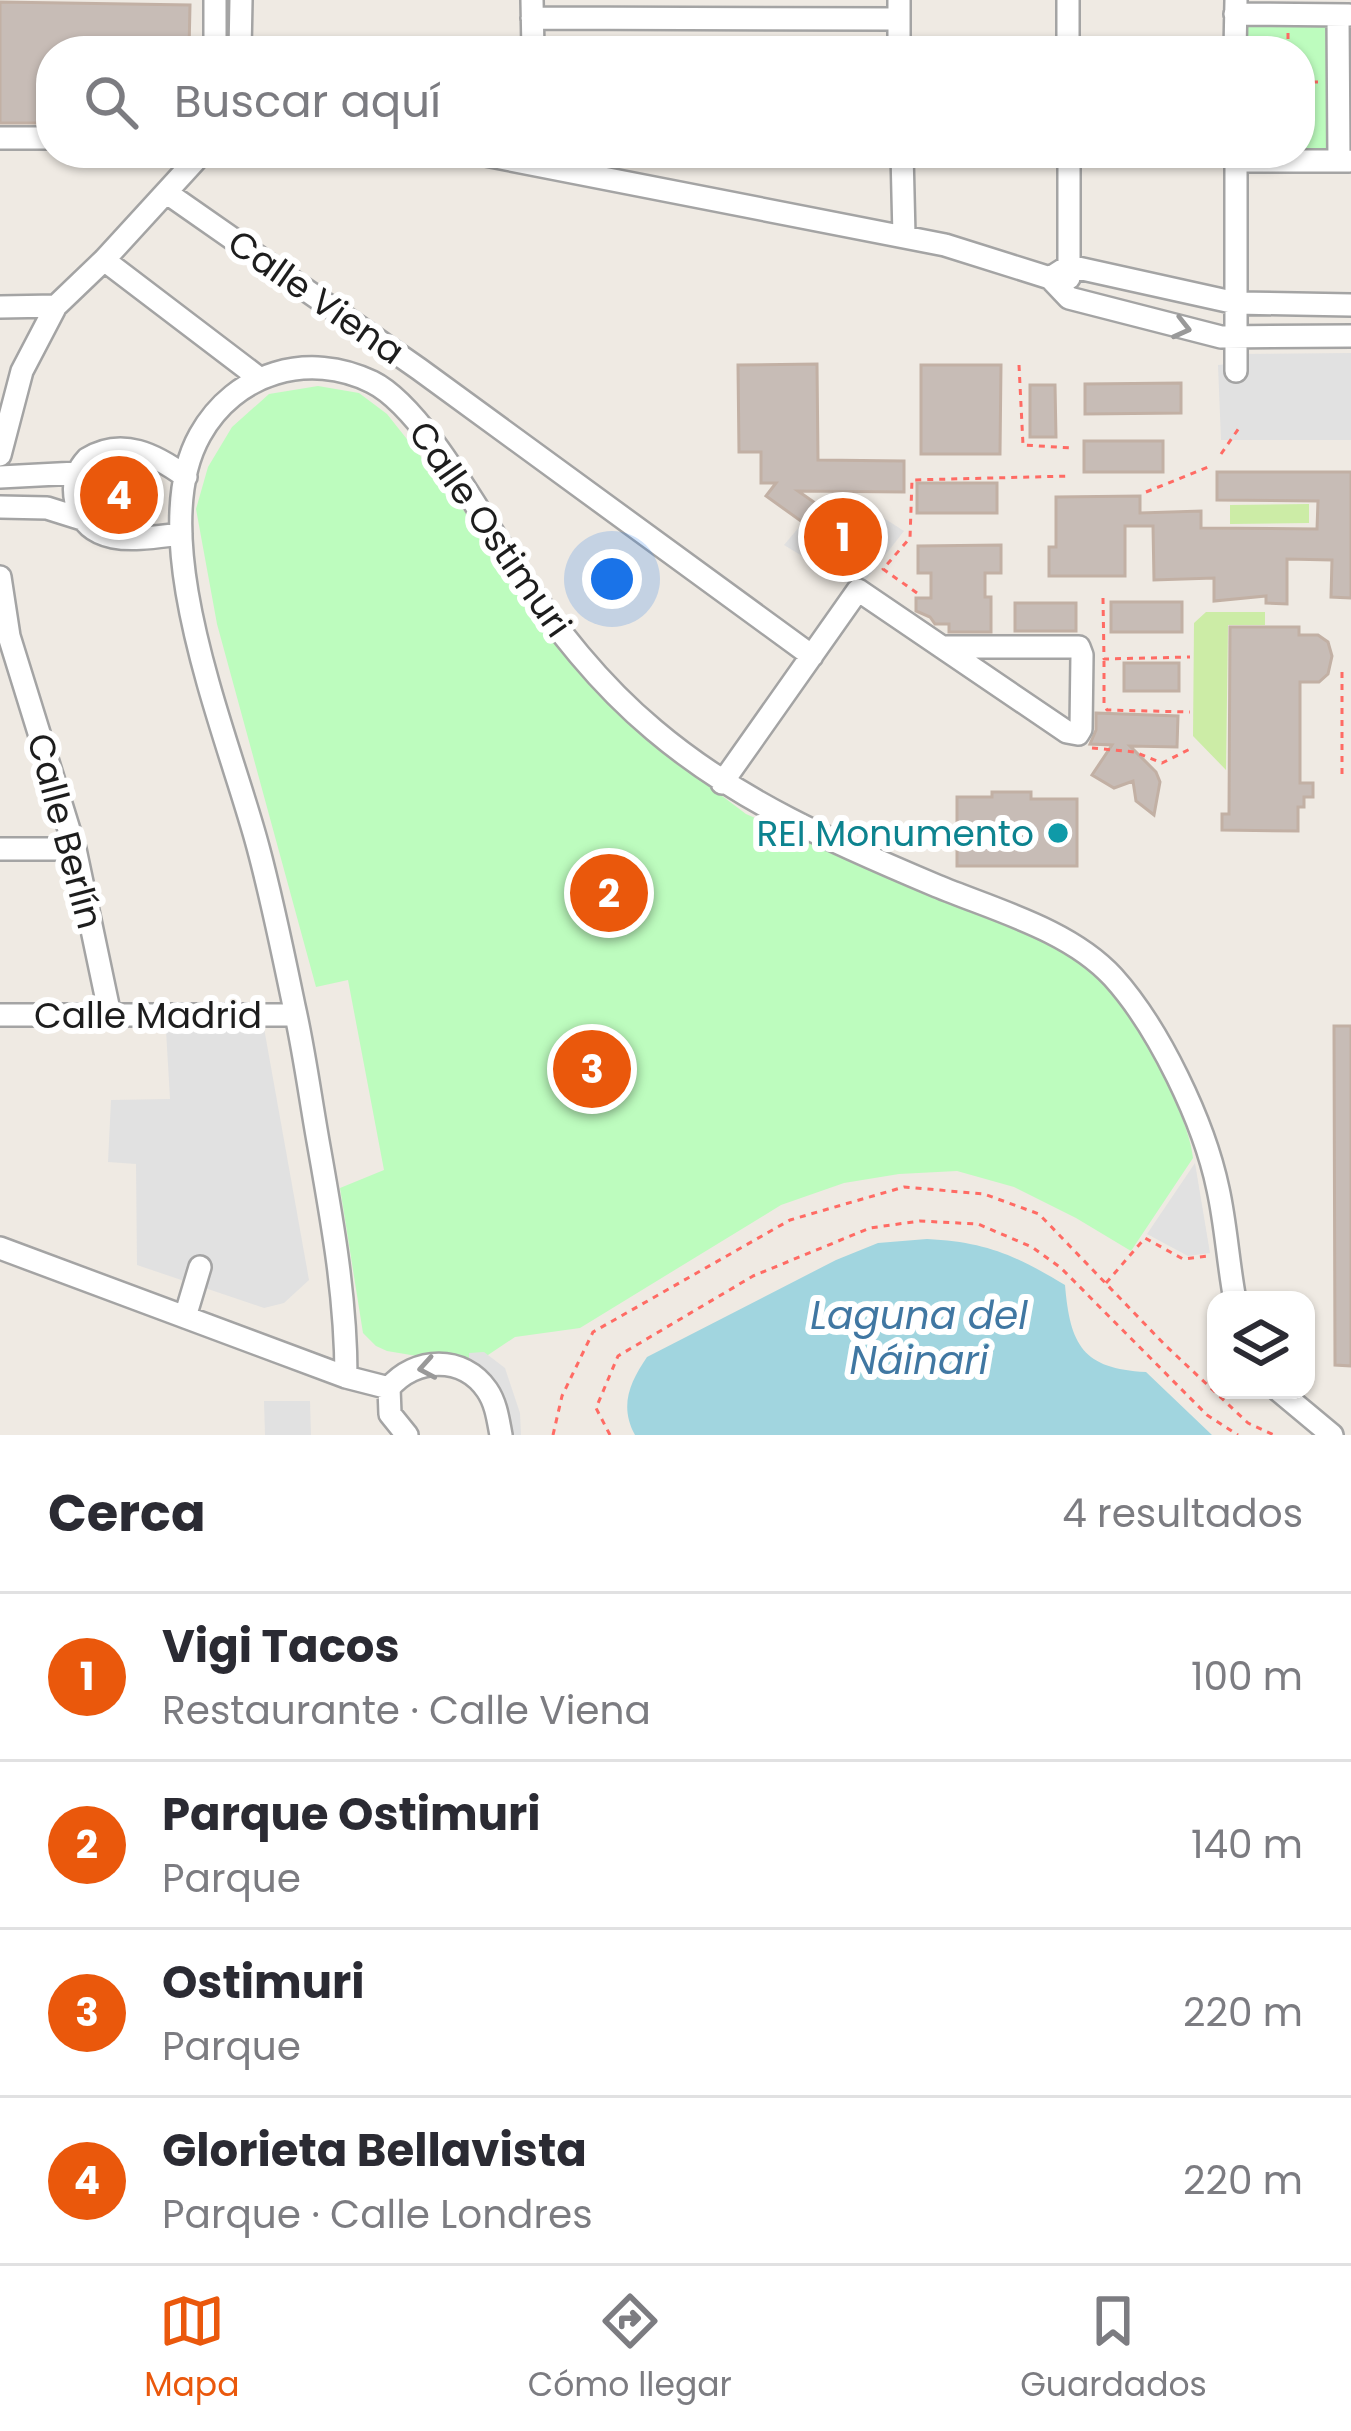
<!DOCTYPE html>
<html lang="es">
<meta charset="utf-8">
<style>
:root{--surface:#fff;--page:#f2f2f3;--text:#2b2b33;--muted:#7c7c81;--line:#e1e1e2;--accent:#ea580c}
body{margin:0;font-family:Poppins,sans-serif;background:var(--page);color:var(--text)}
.controls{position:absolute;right:36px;bottom:36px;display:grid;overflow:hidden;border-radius:24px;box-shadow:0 3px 9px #0004}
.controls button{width:108px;height:108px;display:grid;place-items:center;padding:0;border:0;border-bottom:3px solid var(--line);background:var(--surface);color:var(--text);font:60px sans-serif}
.you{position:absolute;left:612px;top:579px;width:42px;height:42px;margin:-30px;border:9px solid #fff;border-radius:50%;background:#1a73e8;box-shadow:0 0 0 18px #1a73e833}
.badge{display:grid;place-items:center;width:78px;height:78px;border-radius:50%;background:var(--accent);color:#fff;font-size:39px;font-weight:700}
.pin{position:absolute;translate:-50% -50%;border:6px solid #fff;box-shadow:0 3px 12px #0006}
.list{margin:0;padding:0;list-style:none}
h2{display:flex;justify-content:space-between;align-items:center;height:156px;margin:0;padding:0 48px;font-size:51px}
h2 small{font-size:39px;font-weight:400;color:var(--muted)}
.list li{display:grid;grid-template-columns:78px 1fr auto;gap:36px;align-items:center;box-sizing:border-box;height:168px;padding:0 48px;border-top:3px solid var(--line)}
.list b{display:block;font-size:45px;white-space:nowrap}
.list p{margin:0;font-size:39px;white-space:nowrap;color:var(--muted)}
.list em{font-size:39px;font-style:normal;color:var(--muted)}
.icon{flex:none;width:66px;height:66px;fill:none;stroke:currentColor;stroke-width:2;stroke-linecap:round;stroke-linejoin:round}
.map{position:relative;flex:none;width:1351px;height:1435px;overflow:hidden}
.search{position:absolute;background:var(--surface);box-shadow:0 3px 9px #0004;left:36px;right:36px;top:36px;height:132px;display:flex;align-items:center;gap:30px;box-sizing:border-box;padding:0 42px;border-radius:48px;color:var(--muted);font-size:45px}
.sheet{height:828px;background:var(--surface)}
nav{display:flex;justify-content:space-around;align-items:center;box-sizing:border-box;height:168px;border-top:3px solid var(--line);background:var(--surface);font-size:33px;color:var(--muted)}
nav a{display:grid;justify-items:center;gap:6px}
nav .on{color:var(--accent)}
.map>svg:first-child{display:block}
.grass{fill:#cceca6}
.park{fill:#bdfcbe}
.parking{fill:#e1e1e1}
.water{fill:#a1d5df}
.building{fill:#c7bcb6;stroke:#c2b0a4;stroke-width:3}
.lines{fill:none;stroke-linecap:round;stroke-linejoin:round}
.minor-casing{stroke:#a4a4a4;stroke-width:26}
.path{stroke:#ff6b64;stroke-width:3;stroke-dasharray:6 6;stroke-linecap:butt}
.minor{stroke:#fff;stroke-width:21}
.oneway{stroke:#999}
.culture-dot{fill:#0f9aa8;stroke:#fff;stroke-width:4.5}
.labels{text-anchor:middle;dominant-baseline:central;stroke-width:12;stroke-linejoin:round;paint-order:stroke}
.street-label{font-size:36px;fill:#1d1d1d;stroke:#fff}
.culture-label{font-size:36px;fill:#0d838f;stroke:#fff;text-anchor:end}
.water-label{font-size:39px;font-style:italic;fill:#4077a2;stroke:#fff}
</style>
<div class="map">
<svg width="1351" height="1435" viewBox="0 0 1351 1435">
<rect width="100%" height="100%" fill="#efeae3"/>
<path class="grass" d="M1309,504V523L1230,524V505Z
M1206,612H1265V625H1228L1226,770L1193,736L1194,623Z"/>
<path class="park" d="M1340,21V152L1300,153V51H1243V22Z
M318,386L359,393L387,414L495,550L559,645L613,707L677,762L746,814L1036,939C1060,951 1088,963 1107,983C1135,1011 1190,1119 1193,1158L1131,1251L1076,1218L1014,1187L957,1171L899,1174L844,1183L781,1205L580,1328L515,1337L485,1357L441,1360L387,1351L376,1346L363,1333L340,1188L384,1170L348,980L316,987L217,624L196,509L208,467L232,427L269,394Z
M103,457L140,460C166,484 161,516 129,531L92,522C80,487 74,482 103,457Z"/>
<path class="parking" d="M1351,353V440H1221L1218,365L1228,364L1227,354Z
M827,494L865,506L904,531L858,590L784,545Z
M264,1028L309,1280L284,1303L264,1308L137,1265L136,1164L108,1162L111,1100L170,1099L166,1030Z
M1195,1163L1210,1253L1188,1256L1147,1234Z
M484,1352L505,1368L520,1413L521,1435H509L496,1384L487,1372L469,1363V1353Z
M264,1401H310L311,1435H265Z"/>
<path class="water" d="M927,1239C986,1242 1015,1255 1065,1285C1070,1345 1083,1369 1146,1372L1212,1435H635C619,1406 630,1382 647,1357L836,1260L878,1243Z"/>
<path class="building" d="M0,2L190,5L189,51H51V123H0Z
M817,364L818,460L904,461V492L798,491L875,545L861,564L766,496L776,483H761V452H739L738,365Z
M921,365H1001L1000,454H921Z
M1181,383V413L1085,414V384Z
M1030,385H1055L1056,437H1030Z
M1084,441H1163V472H1084Z
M1217,472H1351V598L1331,597L1332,560L1287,559V604L1266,603V596L1214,601V578L1154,580L1153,526H1125V576H1049V547H1056V497L1140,496V513L1201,511V528L1317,529L1318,501L1217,500Z
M917,483H997V513H917Z
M1001,545V573H985V597H991V632H949V624H935L930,617L916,611V598H931V573H918V546Z
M1111,602H1182V632H1111Z
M1015,603H1076V631H1015Z
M1230,627H1299V635H1318L1328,642L1332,656L1328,674L1319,682H1300V783H1313V797H1304V807H1298V831L1222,830V814H1229Z
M1124,663H1179V691H1124Z
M1096,713L1178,716L1177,747L1130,746L1156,772L1160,782L1154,815L1136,801L1133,781L1114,788L1092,775L1112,745L1090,744L1096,730Z
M992,792H1031V799H1077V866H957V797H992Z
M1334,1026H1351V1366L1335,1365Z"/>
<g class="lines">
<g class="minor-casing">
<path id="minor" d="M532,0L533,51
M899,0V51
M1068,0V51
M1235,14L1349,15
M1338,15L1339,161
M532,18L898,19
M215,51V0
M240,51L241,0
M1235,51L1236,1
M0,138H51
M475,153L945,245L1050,278L1069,298L1221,337L1351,336
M902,153L904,236
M1069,153V278
M1236,153V371
M1236,161H1349
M167,193L419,369L812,656
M104,260L259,378
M1050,278L1069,266L1236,303L1351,305
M0,307L56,306
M0,455L22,371L56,306L104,260L202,153
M0,477L77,473
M0,507L47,508L82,519
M181,534C144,538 88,551 76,502C72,485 75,472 87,459C122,437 156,455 186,477
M0,577L9,636L75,849L110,1015
M722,783L858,590L1067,732L1078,734L1081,729L1082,655L1079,647H943
M0,849H75
M0,1015H296
M0,1248L346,1377L389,1388
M185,1317L200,1267
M346,1377C346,1296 332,1220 318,1141C310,1096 304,1050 294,1006C283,953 272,899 258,847C230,740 142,538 200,435C235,372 309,351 372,382C423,407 483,520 516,569C556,629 599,684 654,730C739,802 835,843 937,886C995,910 1070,930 1113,977C1159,1028 1204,1122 1218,1189C1226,1225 1228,1263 1235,1300
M1278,1390L1332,1435
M407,1435L390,1414L389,1388C415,1357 463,1355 487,1390C496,1403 498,1419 501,1435"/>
</g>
<path class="path" d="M1288,51V32
M1300,82H1322
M1019,365L1023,445L1071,448
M1221,454L1239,428
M1146,492L1208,467
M917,593L883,569L910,538L912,480L1071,476
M1103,598L1104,659L1190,657
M1104,661V704L1107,710L1190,712
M1342,672V776
M1092,748L1135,752L1162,763L1192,748
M1106,1283L1145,1238L1183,1259L1208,1256
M553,1435L562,1396L593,1332L790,1220L904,1187L984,1194L1039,1214L1165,1345L1248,1423L1274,1435
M610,1435L596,1408L618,1356L753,1276L870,1228L920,1221L978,1224L1032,1247L1061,1268L1207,1415L1238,1435"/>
<use href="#minor" class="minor"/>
</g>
<defs><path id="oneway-chevron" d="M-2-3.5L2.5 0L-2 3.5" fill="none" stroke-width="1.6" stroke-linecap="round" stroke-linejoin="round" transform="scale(3)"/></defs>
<g class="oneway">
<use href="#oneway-chevron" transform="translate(1182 328) rotate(14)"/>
<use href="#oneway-chevron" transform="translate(427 1368) rotate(170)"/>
</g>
<circle class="culture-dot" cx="1058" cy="833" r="12"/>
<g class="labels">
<g class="street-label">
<text transform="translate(316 297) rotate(35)">Calle Viena</text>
<text transform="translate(490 529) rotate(55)">Calle Ostimuri</text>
<text transform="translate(65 831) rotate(75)">Calle Berlín</text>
<text x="148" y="1015">Calle Madrid</text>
</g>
<g class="culture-label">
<text x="1034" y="833">REI Monumento</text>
</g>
<g class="water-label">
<text x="919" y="1315">Laguna del<tspan x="919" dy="45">Náinari</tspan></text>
</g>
</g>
</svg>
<div class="controls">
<button><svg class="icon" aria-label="layers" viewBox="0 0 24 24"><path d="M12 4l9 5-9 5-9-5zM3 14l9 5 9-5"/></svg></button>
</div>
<div class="you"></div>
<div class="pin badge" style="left:843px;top:537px">1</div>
<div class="pin badge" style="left:609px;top:893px">2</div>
<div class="pin badge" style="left:592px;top:1069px">3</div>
<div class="pin badge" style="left:119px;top:495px">4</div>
<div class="search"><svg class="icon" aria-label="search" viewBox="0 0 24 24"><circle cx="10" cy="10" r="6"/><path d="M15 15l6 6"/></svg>Buscar aquí</div>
</div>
<section class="sheet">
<h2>Cerca<small>4 resultados</small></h2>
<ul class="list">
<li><span class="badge">1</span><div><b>Vigi Tacos</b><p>Restaurante · Calle Viena</p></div><em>100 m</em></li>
<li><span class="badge">2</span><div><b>Parque Ostimuri</b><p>Parque</p></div><em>140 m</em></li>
<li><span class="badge">3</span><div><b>Ostimuri</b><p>Parque</p></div><em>220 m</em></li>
<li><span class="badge">4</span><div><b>Glorieta Bellavista</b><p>Parque · Calle Londres</p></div><em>220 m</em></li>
</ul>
</section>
<nav>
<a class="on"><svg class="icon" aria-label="map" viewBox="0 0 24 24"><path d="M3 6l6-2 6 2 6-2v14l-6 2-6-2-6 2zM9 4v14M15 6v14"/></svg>Mapa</a>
<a><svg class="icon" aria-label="directions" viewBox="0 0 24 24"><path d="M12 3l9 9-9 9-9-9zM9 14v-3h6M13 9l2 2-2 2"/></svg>Cómo llegar</a>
<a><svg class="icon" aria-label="saved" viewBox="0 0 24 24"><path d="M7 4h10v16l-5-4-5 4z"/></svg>Guardados</a>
</nav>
